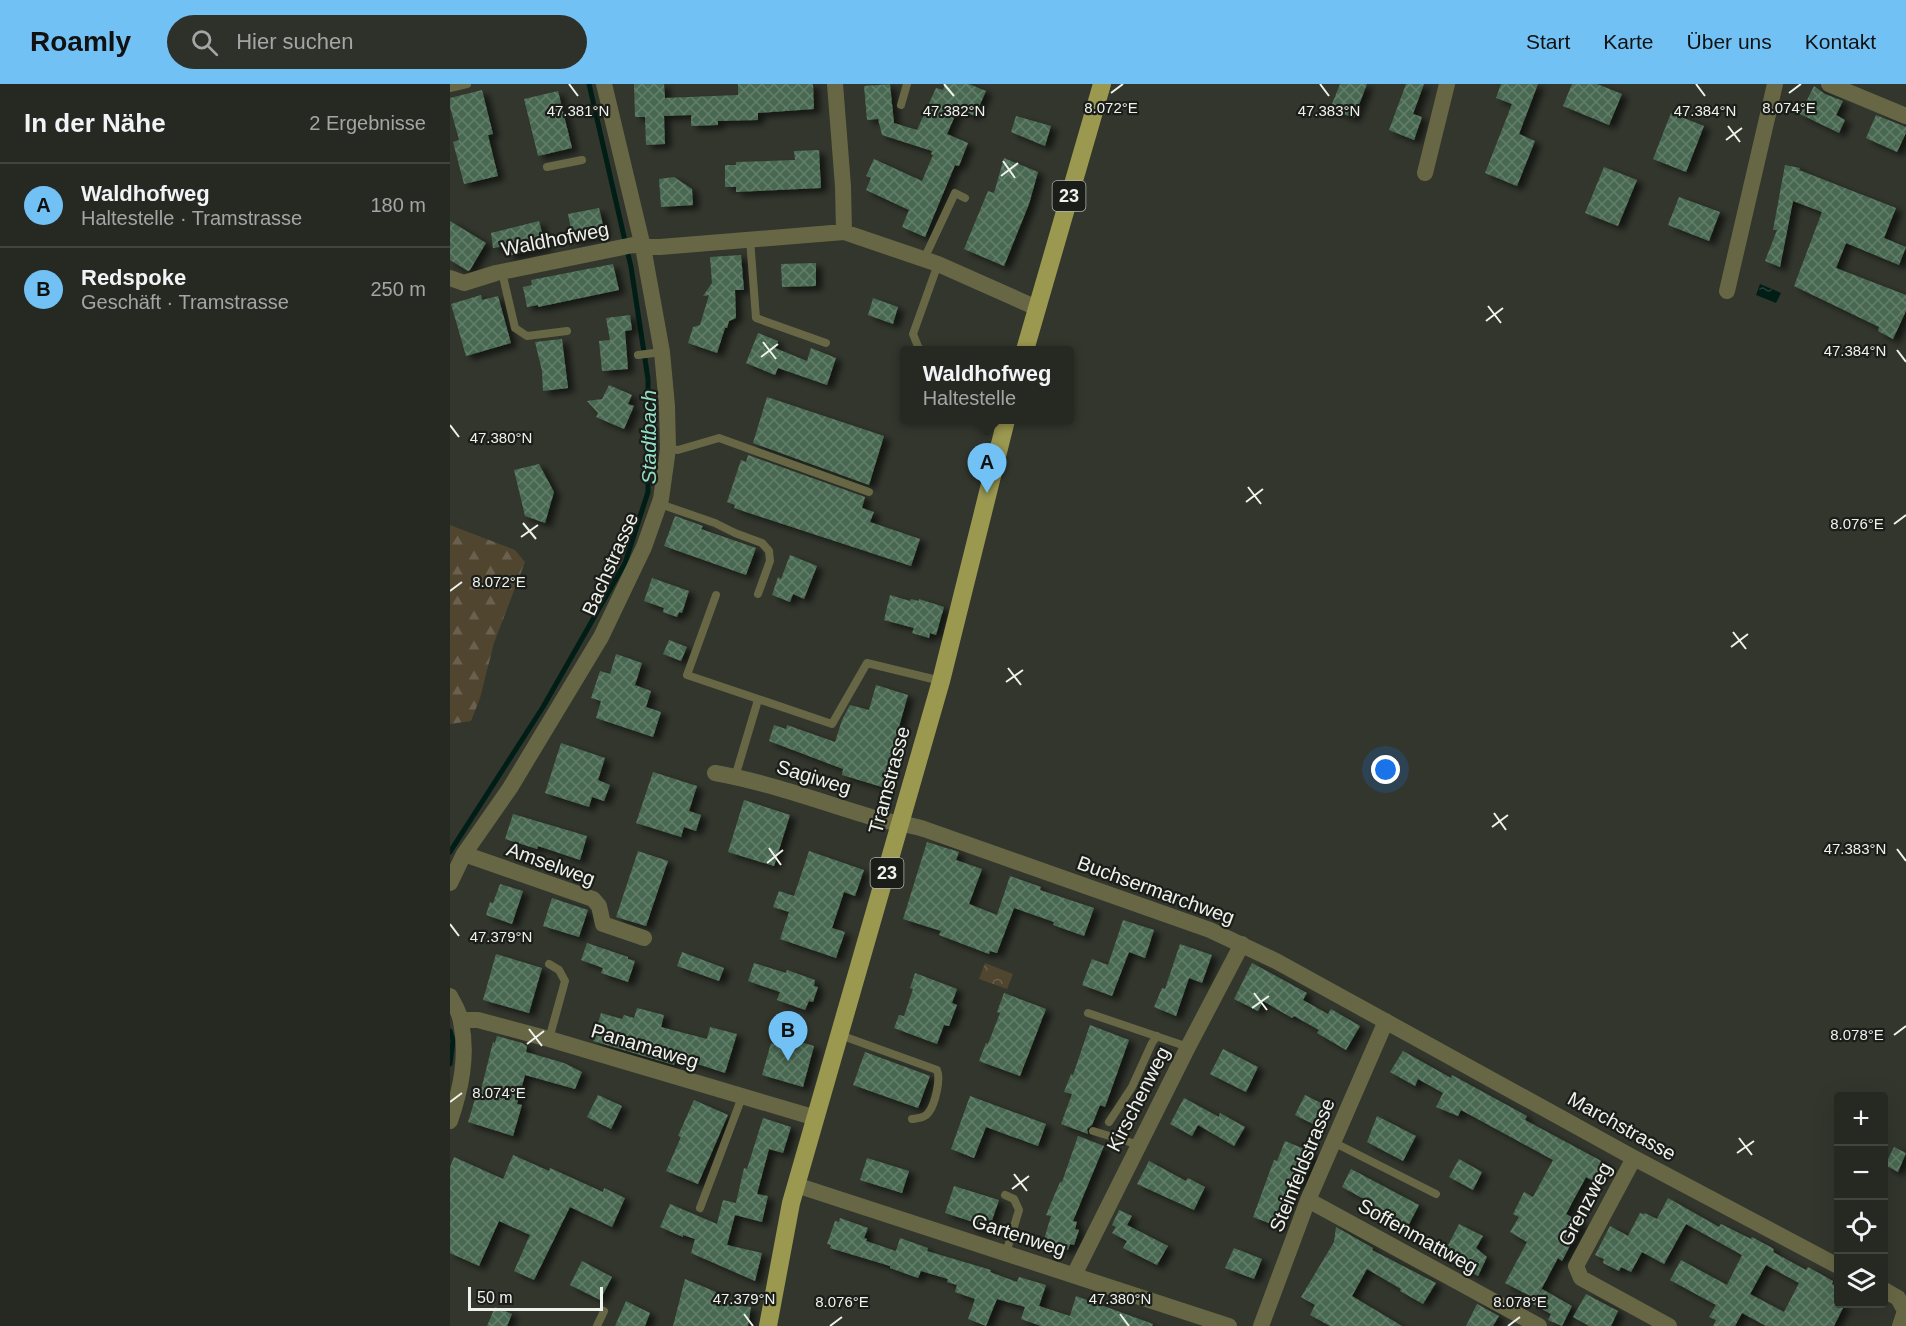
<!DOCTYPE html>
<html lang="de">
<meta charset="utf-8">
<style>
:root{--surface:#262822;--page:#2e302a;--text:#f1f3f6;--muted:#a4a6a5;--line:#424440;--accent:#72c1f5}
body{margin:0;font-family:Helvetica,sans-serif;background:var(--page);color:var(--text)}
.controls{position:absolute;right:18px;bottom:18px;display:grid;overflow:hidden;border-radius:6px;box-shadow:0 6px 24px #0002}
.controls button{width:54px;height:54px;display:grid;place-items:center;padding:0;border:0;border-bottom:2px solid var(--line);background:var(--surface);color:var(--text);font:30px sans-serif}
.scale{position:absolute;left:18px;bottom:15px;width:135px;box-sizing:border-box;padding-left:6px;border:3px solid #eff2ec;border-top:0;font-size:16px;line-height:21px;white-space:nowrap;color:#eff2ec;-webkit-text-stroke:4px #1b1d19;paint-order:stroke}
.you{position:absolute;left:936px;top:686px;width:21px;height:21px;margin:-15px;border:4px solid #fff;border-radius:50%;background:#1a73e8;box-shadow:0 0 0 9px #1a73e833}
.badge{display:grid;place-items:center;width:39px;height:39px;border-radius:50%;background:var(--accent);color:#111;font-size:20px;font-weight:700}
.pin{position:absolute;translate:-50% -50px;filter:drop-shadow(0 2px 3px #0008)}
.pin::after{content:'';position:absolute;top:32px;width:21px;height:18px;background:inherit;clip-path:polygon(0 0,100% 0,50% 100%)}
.popup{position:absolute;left:450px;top:262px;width:174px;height:78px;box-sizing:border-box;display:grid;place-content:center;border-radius:6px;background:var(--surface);filter:drop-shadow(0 2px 4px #0005);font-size:20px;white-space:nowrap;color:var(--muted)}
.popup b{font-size:22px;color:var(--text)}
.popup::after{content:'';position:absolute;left:50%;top:100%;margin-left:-12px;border:12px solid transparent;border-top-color:var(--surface)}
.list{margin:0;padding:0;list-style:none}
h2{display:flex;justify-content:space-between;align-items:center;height:78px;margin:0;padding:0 24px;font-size:26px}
h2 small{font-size:20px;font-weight:400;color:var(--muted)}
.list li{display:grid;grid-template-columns:39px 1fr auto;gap:18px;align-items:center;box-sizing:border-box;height:84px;padding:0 24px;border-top:2px solid var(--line)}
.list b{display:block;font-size:22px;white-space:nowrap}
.list p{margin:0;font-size:20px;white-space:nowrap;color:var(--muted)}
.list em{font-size:20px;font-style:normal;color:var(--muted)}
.icon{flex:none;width:33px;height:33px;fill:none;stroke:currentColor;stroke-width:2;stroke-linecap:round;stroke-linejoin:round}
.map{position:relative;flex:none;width:1456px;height:1242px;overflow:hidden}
header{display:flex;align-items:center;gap:36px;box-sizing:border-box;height:84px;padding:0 30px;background:var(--accent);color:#111}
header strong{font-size:28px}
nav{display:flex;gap:33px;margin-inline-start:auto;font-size:21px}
.search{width:420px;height:54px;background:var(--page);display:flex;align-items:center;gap:15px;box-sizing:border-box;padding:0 21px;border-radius:33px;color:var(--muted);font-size:22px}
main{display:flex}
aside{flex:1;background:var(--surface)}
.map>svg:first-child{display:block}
.forest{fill:url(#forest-firs)}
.park{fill:url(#park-crowns)}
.water{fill:url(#water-ripples)}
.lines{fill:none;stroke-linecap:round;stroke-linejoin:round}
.stream{stroke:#001e16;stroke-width:5}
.building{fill:url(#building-cross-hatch);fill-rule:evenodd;filter:url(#shadow)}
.lane{stroke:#686745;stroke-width:8}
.street{stroke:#686745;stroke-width:16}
.primary{stroke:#9b9850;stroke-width:18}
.ticks{fill:none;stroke:#eff2ec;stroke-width:2}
.labels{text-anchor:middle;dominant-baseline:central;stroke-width:4.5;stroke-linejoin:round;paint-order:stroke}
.shield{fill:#1b1d19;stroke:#afb2ad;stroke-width:1.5}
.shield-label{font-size:18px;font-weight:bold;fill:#eff2ec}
.street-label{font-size:20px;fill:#eff2ec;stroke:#1b1d19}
.water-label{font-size:21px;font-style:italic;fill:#92dec7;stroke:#1b1d19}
.ticks-label{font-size:15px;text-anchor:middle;fill:#eff2ec;stroke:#1b1d19;stroke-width:4.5;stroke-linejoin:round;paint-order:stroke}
</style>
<header>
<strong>Roamly</strong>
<div class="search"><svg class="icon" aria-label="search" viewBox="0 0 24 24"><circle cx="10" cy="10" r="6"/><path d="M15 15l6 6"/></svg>Hier suchen</div>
<nav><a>Start</a><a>Karte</a><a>Über uns</a><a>Kontakt</a></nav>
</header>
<main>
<aside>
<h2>In der Nähe<small>2 Ergebnisse</small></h2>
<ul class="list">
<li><span class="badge">A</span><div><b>Waldhofweg</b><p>Haltestelle · Tramstrasse</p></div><em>180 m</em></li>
<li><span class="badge">B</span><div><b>Redspoke</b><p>Geschäft · Tramstrasse</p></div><em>250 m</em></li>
</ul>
</aside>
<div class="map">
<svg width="1456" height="1242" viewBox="0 0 1456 1242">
<defs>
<pattern id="forest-firs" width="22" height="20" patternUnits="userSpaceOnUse" patternTransform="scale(1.5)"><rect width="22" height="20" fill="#50452f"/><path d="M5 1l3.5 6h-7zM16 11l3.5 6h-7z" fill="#6a604d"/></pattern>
<pattern id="park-crowns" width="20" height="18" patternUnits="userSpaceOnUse" patternTransform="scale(1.5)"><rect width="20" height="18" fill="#50452f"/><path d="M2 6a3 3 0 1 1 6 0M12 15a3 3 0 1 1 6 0" fill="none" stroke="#6a604d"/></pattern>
<pattern id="water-ripples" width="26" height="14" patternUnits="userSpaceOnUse" patternTransform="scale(1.5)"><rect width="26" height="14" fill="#001e16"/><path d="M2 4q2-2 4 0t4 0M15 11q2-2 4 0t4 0" fill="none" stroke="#263f38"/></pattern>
<pattern id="building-cross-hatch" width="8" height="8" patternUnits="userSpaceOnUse" patternTransform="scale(1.5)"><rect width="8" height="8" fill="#4a6851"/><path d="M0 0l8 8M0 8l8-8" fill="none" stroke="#647e6a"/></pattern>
<filter id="shadow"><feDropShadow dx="6" dy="4" stdDeviation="3" flood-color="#0009"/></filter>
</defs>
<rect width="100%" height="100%" fill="#32362d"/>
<path class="forest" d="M0,441L65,466L75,478L44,559L30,614L21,637L0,640Z"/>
<path class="park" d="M535,879L563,890L557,905L529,895Z"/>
<path class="water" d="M1310,200L1331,209L1326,219L1306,211Z"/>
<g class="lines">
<path class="stream" d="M0,768L93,623L175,479L198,408V295L181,183L139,0
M0,947L3,957L0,980"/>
</g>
<path class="building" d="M184,0H214L215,14L288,11V0H363L364,25L308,29V36L268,37V41L241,42V31L214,32L215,60L196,61L195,33H185Z
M440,0L444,39L467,46L486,4L493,6L495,0H519L536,7L525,32L508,25L497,50L518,59L509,82L505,81L475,153L452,143L459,126L416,106L421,94L416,92L424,75L472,97L483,71L481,70L482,67L432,51L428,35L417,36L414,2Z
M890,0H917L904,34L880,25Z
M956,0H974L963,30L972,33L964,56L939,46Z
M1051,0H1088L1069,50L1085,57L1067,102L1035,89L1062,20L1046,14Z
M1122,0H1147L1172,10L1159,41L1113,22Z
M1364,2L1375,10L1393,17L1386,31L1395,36L1389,49L1350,30Z
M32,6L43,50L38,51L48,92L14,100L3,58L9,56L0,23V14Z
M108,7L122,64L88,72L74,15Z
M1221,29L1254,42L1236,88L1203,75Z
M1426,31L1456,43V49L1447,68L1416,54Z
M566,32L601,42L595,62L561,48Z
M369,66L371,104L286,108V103H275V81H286V78L345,76L344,67Z
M554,74L588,88L579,120L554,182L514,165L538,107L544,109Z
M1335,81L1350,84L1349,86L1446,124L1434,154L1456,163L1449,181L1396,159L1386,184L1456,211V227L1443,255L1428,247L1429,243L1344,202L1372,128L1343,117L1330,183L1315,177L1327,146H1323Z
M1154,83L1187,96L1168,142L1135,129Z
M224,93L242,105L243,121L211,123L209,95Z
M1229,113L1270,128L1259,157L1218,141Z
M149,124L155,149L123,156L118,130Z
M0,137L36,159L20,186L18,187L0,176Z
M89,137L96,163L58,172L56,162L43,164L41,149Z
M291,171L294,206H285L286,234L279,237L277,244H275L267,269L238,259L243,243L250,241L259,211L253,212L262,199L260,173Z
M366,179V202L332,203L331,180Z
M163,180L169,206L88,223V221L77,223L73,203L82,201L81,196Z
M31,211L32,216L48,212L61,259L16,272L1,220Z
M423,214L448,223L443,240L418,231Z
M180,231L182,246L175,247L178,285L152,287L149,257L160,256L156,234Z
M308,249L328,257L325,264L357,277L361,264L386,274L377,301L328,284L325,291L296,279Z
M112,255L118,304L93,307L92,287L85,258Z
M159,301L182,311L178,320L184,322L174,345L146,333L148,329L137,317L152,315Z
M317,313L434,352L419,401L303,359Z
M298,371L415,413L412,424L424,428L420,438L470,455L461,482L284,424L285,421L277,418L291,376L296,378Z
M89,380L104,408L95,439L75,432L64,386Z
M225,432L253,442L251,445L306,464L296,491L214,462Z
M340,471L367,482L354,515L343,510L340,518L322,511L328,493L331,495Z
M202,494L239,507L232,529L229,528L227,533L213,528L214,524L194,517Z
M440,511L460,517L461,515L469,517V515L494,523L486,551L480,549L479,554L462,549L464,544L434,536Z
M219,556L237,563L231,577L213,570Z
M166,570L192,579L185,601L201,607L196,623L211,628L203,653L146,634L151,617L141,614L150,587L160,590Z
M426,601L458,611L432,703L392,691L393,685L319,657L324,641L336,645L337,641L385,658L392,636L400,621L419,626Z
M111,659L155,674L148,696L160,701L154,717L142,713L139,723L95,709Z
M203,688L247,702L239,727L251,731L246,747L234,743L231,753L186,739Z
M294,716L340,731L324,782L278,768Z
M63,730L137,752L130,776L88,762L87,765L55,755Z
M477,758L509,768L506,776L532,785L519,820L547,831L560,792L591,803L590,806L644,824L634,852L603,841L604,838L564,824L547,869L540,867L539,870L489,851L491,847L453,835Z
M188,767L218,777L196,842L166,833Z
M359,767L414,786L405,812L394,808L382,844L395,848L386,874L330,855L339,828L323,823L329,807L344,812Z
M50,800L73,807L62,840L36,831L40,818L43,819Z
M102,814L138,826L129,853L93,842Z
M673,836L704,846L695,874L679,868L662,912L632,901L642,875L658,881Z
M137,859L178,873V875L185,877L178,898L151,889L153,884L131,876Z
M730,860L762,871L752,899L739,894L726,932L704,923L712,904L715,905Z
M232,868L274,884L269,897L227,882Z
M46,870L92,884L79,929L33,916Z
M304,879L336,889L337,886L365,896L364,902L368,903L363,918L359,917L355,926L327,916L330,908L298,897Z
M802,879L857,909L853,916L878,930L881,925L910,942L896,966L867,949L869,946L844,932L842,934L813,917L808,927L784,915Z
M465,889L507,905L502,919L507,921L499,942L494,941L487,960L444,944L449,931L454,932L463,905L460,904Z
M554,909L596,925L570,992L529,977L536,959L538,960L550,929L547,928Z
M187,924L214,931L211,943L257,955L260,943L287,950L275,989L226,973L224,981L143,957L151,929L172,935L174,931L184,934Z
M640,941L679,956L655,1023L650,1021L642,1041L637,1045L638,1050L611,1040L622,1010L614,1008L621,990L623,991Z
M47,952L72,959L77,962L76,968L114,979L132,988L125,1005L75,991L67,1020L72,1021L63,1052L18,1038L28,1005L31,1006L43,958L45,959Z
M331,952L364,962L353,1003L312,991L321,959L329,961Z
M773,965L808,983L796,1008L760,990Z
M953,967L1001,994L1002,991L1077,1032L1075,1036L1155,1079L1145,1098L1136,1093L1116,1130L1132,1139L1112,1177L1108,1174L1086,1215L1092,1205L1122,1222L1112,1242L1098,1236L1101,1230L1083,1220L1086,1215L1055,1199L1077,1158L1060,1148L1069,1133L1063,1130L1074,1108L1083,1113L1103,1076L1011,1026L1008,1032L986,1023L993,1009L968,995L965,1002L940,988Z
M415,968L480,992L468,1024L403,1001Z
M148,1011L172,1022L161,1045L137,1033Z
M855,1011L873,1020L863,1040L845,1031Z
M520,1012L596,1040L588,1062L536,1043L524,1074L501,1065Z
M734,1014L769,1033L770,1029L795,1043L784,1062L748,1041L742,1052L720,1040Z
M244,1016L278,1031L248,1100L216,1087L231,1053L228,1052Z
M927,1032L966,1052L953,1077L917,1058Z
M313,1034L341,1043L333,1069L319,1065L307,1110L318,1112L312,1138L285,1131L277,1161L312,1169L305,1197L241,1169L245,1155L233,1151V1153L210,1143L220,1120L267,1140L273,1116L286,1119L294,1084L297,1085Z
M628,1052L654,1062L623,1137L627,1138L625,1145L629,1146L624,1161L620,1160L618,1166L593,1159L601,1132L596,1131L610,1098H612Z
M835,1057L864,1069L851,1101L844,1098L827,1142L803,1133L824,1076L827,1077Z
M1444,1063L1456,1069L1448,1088L1435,1081Z
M63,1071L99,1087L100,1084L153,1108L154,1104L175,1114L162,1143L120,1123L84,1196L64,1187L80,1151L49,1137L29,1182L0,1169V1083L4,1073L53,1095Z
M417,1074L459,1087L452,1109L410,1096Z
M1009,1075L1032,1088L1023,1106L999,1093Z
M699,1077L736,1097L738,1094L755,1103L744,1126L687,1100Z
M901,1085L969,1121L955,1148L919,1128L923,1120L892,1103Z
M504,1102L549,1116L538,1148L521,1143L523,1138L495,1129Z
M1218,1114L1269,1143L1271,1140L1301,1155L1302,1153L1324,1165L1323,1168L1356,1186L1358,1183L1383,1197L1382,1200L1389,1203V1220H1395L1384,1242H1316L1292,1229L1285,1242H1263L1266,1236L1259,1233L1266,1221L1220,1196L1231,1176L1277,1201L1292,1171L1236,1140L1214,1180L1192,1168L1181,1188L1171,1183L1169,1187L1153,1179L1154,1175L1145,1171L1160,1142L1178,1152L1190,1129L1194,1130L1195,1129L1207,1135ZM1316,1181L1349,1199L1334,1228L1300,1210Z
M669,1126L682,1132L677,1141L718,1162L707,1181L673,1164L677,1157L662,1149L666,1143L662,1141Z
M390,1134L418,1144L414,1154L417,1155L416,1157L446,1167L450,1154L478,1164L477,1167L541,1186L540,1188L567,1198L569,1193L596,1201L589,1222L620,1232L626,1212L703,1240L702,1242H591L571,1235L575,1223L547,1215L536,1242L518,1235L525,1215L505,1208L507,1201L497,1198L498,1195L471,1187L468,1194L440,1184V1182L380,1164L381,1161L377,1160L385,1137L389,1138Z
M1009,1140L1033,1152L1026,1164L1037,1173L1028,1192L1013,1184L1014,1182L993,1171Z
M886,1143L923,1164L922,1166L986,1199L973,1220L950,1207L951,1205L917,1185L902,1212L952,1242H880L860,1231L865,1221L851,1213L884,1158Z
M784,1164L812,1175L804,1195L775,1184Z
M132,1177L162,1193L150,1216L120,1201Z
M235,1195L266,1208L264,1218L301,1223L298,1242H223Z
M1136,1210L1168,1227L1161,1242H1139L1123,1233Z
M176,1217L200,1229L195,1242H165Z
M1027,1220L1049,1232L1043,1242H1016Z
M45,1223L62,1230L57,1242H37Z"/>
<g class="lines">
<path class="lane" d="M0,4L17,0
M451,21L457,0
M97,83L132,76
M300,155L306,234L376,259
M474,175L505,109L515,114
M52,188L65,244L77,252L117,247
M473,266L469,265L463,250L488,180
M188,271L212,268
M218,365L228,366L269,354L419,408
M210,420L265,439L285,449L312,459L319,467L320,477L308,510
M266,511L237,591L382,640L417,579L491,597
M285,693L308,616
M638,929L738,963
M390,951L487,986C491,995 485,1020 479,1028C475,1034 469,1034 462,1035
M99,955L115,897L109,886L99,880
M659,1038L682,1003L702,959L707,952
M643,1047L689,1061
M883,1058L986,1110
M555,1111L564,1115L569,1126L556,1169
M250,1124L292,1013
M147,1242L154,1227"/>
<path class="street" d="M385,0L393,102L394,148
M1379,0L1456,32
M975,89L997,0
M0,194L14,199L46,189L183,161L210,163L394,148L488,180L587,224
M1277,207L1325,0
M265,689C321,699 374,719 428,735C443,739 458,740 474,745L760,846L826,877L1184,1074L1388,1182
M14,770L143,815L149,822L153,840L194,854
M0,799L14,770L60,704L151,553L194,463L211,415L218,365L217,322L212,268L193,163L154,0
M0,912C4,920 10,929 11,938C18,972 11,1005 0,1037
M11,936H28L99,955L366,1034
M1184,1074L1126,1182L1131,1194L1219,1242
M346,1101L779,1242
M858,1116L1089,1242
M624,1191L738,963L792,860
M1434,1206L1448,1214L1455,1227L1450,1242
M811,1242L858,1116L936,937"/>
<path class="primary" d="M575,266L652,0
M318,1242L341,1119L491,597L556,336"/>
</g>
<path class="ticks" d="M119,0L128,12M494,0L504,12M870,0L879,12M1246,0L1255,12M661,9L673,0M1339,9L1351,0M1278,42L1290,58M1276,56L1292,44M553,77L565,94M551,92L568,79M1038,222L1051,239M1036,237L1053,224M313,258L326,275M1447,266L1456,278M311,273L328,260M0,341L9,353M798,403L811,420M796,418L813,405M73,439L86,455M1444,440L1456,431M71,453L88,441M0,507L12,498M1283,548L1296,565M1281,563L1298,550M558,584L571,601M556,598L573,586M1044,729L1056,746M1042,743L1058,731M319,764L331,781M1447,765L1456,777M317,779L333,766M0,840L9,852M804,909L817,926M802,924L819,912M79,945L92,962M1444,951L1456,942M77,960L94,947M0,1018L12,1009M1289,1054L1302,1071M1287,1069L1304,1057M564,1090L577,1107M562,1105L579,1092M294,1230L303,1242M670,1230L679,1242M380,1242L392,1233M1058,1242L1070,1233"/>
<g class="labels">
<g class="shield">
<rect x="602.5" y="97" width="33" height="30" rx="4.5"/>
<rect x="420.5" y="774" width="33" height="30" rx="4.5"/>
</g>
<g class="shield-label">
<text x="619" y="112">23</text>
<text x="437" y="789">23</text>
</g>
<g class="street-label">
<text transform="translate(105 155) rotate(-11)">Waldhofweg</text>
<text transform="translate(160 480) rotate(-66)">Bachstrasse</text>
<text transform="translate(364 693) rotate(17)">Sagiweg</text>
<text transform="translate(439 696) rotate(-75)">Tramstrasse</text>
<text transform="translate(101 780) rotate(20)">Amselweg</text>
<text transform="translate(706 806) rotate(20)">Buchsermarchweg</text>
<text transform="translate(195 962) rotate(17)">Panamaweg</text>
<text transform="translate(688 1015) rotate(-63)">Kirschenweg</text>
<text transform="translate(1172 1042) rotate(29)">Marchstrasse</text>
<text transform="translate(852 1081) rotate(-68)">Steinfeldstrasse</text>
<text transform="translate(1135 1120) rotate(-62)">Grenzweg</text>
<text transform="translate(569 1151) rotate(18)">Gartenweg</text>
<text transform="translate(968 1152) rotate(29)">Soffenmattweg</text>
</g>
<g class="water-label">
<text transform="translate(198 353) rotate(-90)">Stadtbach</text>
</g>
</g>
<g class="ticks-label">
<text x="661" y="29">8.072°E</text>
<text x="1339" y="29">8.074°E</text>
<text x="128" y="32">47.381°N</text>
<text x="504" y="32">47.382°N</text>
<text x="879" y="32">47.383°N</text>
<text x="1255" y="32">47.384°N</text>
<text x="1405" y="272">47.384°N</text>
<text x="51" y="359">47.380°N</text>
<text x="1407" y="445">8.076°E</text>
<text x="49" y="503">8.072°E</text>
<text x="1405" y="770">47.383°N</text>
<text x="51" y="858">47.379°N</text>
<text x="1407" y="956">8.078°E</text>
<text x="49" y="1014">8.074°E</text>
<text x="294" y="1220">47.379°N</text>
<text x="670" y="1220">47.380°N</text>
<text x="392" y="1223">8.076°E</text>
<text x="1070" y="1223">8.078°E</text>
</g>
</svg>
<div class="controls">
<button>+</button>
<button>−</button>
<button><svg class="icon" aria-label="locate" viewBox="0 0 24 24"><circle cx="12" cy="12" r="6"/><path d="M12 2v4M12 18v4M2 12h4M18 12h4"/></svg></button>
<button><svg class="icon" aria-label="layers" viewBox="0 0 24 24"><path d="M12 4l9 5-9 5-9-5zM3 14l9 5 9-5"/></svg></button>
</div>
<div class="scale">50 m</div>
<div class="you"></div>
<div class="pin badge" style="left:537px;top:409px">A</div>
<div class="popup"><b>Waldhofweg</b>Haltestelle</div>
<div class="pin badge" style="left:338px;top:977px">B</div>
</div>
</main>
